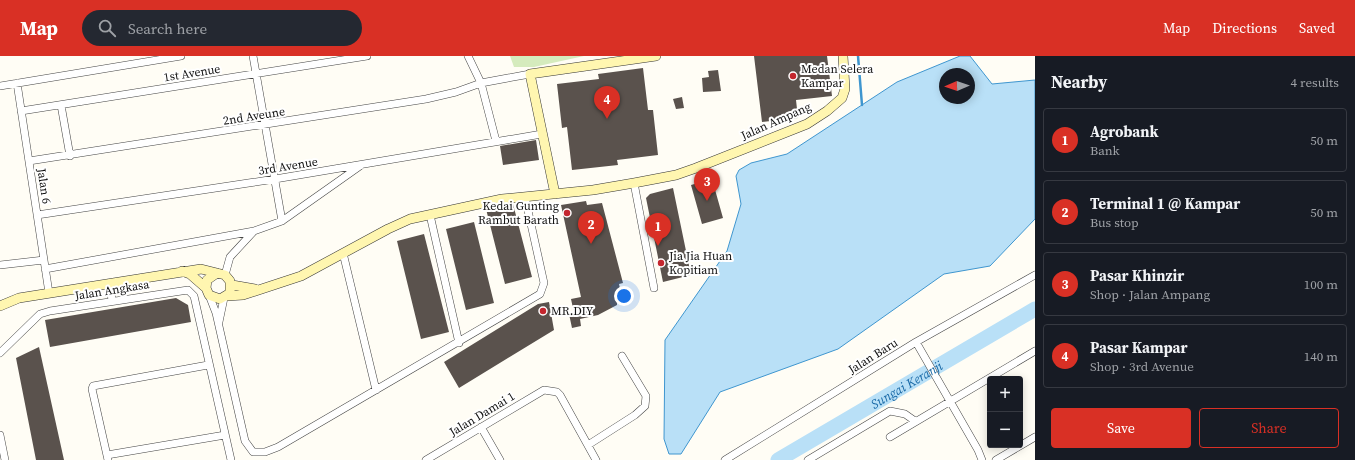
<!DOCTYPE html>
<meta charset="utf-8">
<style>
:root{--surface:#171b24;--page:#242831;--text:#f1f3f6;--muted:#9ea1a6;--line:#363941;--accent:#d93025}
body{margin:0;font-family:"Source Serif 4",serif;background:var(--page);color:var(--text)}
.controls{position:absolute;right:12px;bottom:12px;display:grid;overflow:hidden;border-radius:4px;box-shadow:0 2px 10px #0003}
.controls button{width:36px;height:36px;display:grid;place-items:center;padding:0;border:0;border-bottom:1px solid var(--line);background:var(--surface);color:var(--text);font:20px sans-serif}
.compass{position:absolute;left:939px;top:12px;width:36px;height:36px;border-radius:50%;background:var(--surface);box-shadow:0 2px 10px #0003;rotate:268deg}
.you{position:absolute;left:624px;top:240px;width:14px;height:14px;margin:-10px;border:3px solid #fff;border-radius:50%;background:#1a73e8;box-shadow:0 0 0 6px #1a73e833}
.badge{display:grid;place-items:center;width:26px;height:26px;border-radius:50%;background:var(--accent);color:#fff;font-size:13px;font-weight:700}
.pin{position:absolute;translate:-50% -33px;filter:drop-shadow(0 1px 2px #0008)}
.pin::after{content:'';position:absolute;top:21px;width:14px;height:12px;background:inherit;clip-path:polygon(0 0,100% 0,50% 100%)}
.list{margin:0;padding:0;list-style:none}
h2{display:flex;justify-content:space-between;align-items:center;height:52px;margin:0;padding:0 16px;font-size:17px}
h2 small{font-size:13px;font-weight:400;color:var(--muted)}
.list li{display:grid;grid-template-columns:26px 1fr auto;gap:12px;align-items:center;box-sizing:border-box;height:64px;margin:0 8px 8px;padding:0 8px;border:1px solid var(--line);border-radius:4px}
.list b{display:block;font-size:15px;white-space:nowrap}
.list p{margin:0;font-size:13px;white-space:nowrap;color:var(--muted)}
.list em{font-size:13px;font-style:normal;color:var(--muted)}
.actions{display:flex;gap:8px;padding:12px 16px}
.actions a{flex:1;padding:9px 0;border:1px solid var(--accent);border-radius:4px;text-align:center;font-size:14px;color:var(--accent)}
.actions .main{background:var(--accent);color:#fff}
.icon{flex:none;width:22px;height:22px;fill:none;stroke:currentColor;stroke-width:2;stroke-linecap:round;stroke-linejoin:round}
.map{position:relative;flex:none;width:1035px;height:404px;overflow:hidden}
header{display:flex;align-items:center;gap:24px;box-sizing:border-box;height:56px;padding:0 20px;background:var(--accent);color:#fff}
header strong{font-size:19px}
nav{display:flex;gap:22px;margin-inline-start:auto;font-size:14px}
.search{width:280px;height:36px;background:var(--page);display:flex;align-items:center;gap:10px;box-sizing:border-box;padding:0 14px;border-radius:22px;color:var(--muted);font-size:15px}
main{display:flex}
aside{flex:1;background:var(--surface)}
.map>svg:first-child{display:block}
.green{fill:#d5ebbd}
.water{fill:#b9e0f7;stroke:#3f96cf;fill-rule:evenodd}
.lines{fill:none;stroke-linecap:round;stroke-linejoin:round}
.stream{stroke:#3f96cf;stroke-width:2.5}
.river{stroke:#b9e0f7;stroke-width:15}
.building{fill:#5a524d}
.street-casing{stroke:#444;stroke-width:8}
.secondary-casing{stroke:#333;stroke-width:10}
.street{stroke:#fff;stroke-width:7}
.secondary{stroke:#fff6b0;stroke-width:9}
.poi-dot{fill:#c4262e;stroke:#fff;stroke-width:1.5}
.labels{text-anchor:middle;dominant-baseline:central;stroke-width:4;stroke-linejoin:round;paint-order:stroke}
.poi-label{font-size:12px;fill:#111;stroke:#fff;text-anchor:start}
.street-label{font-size:12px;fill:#111;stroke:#fff}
.water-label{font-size:13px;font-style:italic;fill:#1768a6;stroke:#fff}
</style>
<header>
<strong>Map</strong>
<div class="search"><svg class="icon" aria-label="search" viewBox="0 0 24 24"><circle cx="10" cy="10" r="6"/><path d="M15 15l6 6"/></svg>Search here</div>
<nav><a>Map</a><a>Directions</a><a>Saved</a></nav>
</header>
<main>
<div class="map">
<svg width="1035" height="404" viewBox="0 0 1035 404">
<rect width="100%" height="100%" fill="#fffdf5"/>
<path class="green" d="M510,0H584L534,11H514Z"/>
<path class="water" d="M960,0H970L992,28L1035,24V163L990,210L944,218L838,293L720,336L681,398H669L664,383L665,284L727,195L741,148L736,120L739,114L751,107L787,98L897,26ZM945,18H969V42H945Z"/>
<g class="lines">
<path class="stream" d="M858,0L862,49"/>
<path class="river" id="s1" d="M778,404L1035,253"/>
</g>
<path class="building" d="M754,0H827L832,40L796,44L798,62L762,66Z
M643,12L648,54H653L658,99L617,104L618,109L572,114L567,71L562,72L557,28L599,23L598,18Z
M718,14L721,35L703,36L702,22L709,21L708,15Z
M682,41L684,52L676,53L673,43Z
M536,84L539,104L503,109L500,90Z
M712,123L723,162L702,168L691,129Z
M673,132L691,219L663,226L646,142L650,138Z
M586,145L587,149L602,147L623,227L619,228L622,242L617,243V249L598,259L580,263L581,270L572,272L569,258L574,257L571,243L581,241L561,149Z
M513,148L532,221L505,228L486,153Z
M474,166L494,247L466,254L446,173Z
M424,178L449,276L421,283L397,185Z
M176,242L188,249L191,266L50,291L45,264Z
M549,246L554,274L459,332L444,306L538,248Z
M39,291L64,404H36L16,302Z"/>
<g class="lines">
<g class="street-casing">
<path id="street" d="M253,0L282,165
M468,0L481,27L496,85
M17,27L49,237
M0,30L181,0
M61,49L70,100
M21,55L367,0
M29,105L426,43L456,36L481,27L530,18
M634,127L654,232
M37,159L275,123L542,78
M430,159L459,287
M343,197L376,334
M0,209L44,204
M45,213L254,175
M225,219L230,201L254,175L282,165L360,110
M110,227L112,245
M209,239L216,257L245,385L253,396H265L278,391L540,238L544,227L525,141
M219,266L224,242
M916,286L978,394L982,404
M0,297L40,258L50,255L188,234L194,240L231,404
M481,371L500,404
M0,379L5,404
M890,381L1035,295
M588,389L635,359L645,350L646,340L622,300
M107,399L225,379
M108,404L92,333L93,330L208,309
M426,404L544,334L557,336L560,339L596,404
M725,404L916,286L1035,219
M808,404L890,355L905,358L915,365
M996,404L1035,381"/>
</g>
<g class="secondary-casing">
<path id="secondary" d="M555,138L530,18L656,0
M182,215L190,218L206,232
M232,229L255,233
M227,240L243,239L301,220L388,173L410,163L502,143L593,134L634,127L676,119L696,112L807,68L827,55L842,42L845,33L843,0
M0,250L19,242L201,213L225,219L230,225V237L220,243L209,239L206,232L207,224L217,217"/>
</g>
<use href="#street" class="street"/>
<use href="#secondary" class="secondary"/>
</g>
<g class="poi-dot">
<circle cx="793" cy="20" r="4"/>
<circle cx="567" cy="157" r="4"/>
<circle cx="661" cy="207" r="4"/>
<circle cx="543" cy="255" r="4"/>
</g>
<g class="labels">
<g class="poi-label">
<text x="801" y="13">Medan Selera<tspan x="801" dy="14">Kampar</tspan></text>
<text x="559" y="150" text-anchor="end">Kedai Gunting<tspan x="559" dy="14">Rambut Barath</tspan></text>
<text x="669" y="200">Jia Jia Huan<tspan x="669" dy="14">Kopitiam</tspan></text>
<text x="551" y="255">MR.DIY</text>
</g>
<g class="street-label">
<text transform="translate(192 17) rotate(-9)">1st Avenue</text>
<text transform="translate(254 60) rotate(-9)">2nd Aveune</text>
<text transform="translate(776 65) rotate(-24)">Jalan Ampang</text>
<text transform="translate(288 110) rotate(-9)">3rd Avenue</text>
<text transform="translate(44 130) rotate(81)">Jalan 6</text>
<text transform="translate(112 234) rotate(-9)">Jalan Angkasa</text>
<text transform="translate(873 300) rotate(-32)">Jalan Baru</text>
<text transform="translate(482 358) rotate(-31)">Jalan Damai 1</text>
</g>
<g class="water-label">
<text stroke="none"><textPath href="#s1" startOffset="149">Sungai Keranji</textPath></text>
</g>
</g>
</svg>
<div class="controls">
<button>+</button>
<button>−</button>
</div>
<svg class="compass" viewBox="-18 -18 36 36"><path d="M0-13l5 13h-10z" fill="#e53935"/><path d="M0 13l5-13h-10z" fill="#9ea1a6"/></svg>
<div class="you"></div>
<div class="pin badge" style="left:658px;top:190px">1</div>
<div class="pin badge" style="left:591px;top:188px">2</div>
<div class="pin badge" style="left:707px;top:145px">3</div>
<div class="pin badge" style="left:607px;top:63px">4</div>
</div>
<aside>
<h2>Nearby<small>4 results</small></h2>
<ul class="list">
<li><span class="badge">1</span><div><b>Agrobank</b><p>Bank</p></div><em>50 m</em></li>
<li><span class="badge">2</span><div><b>Terminal 1 @ Kampar</b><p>Bus stop</p></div><em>50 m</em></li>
<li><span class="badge">3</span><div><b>Pasar Khinzir</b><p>Shop · Jalan Ampang</p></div><em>100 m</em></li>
<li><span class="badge">4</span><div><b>Pasar Kampar</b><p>Shop · 3rd Avenue</p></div><em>140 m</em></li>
</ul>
<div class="actions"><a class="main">Save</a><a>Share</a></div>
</aside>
</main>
